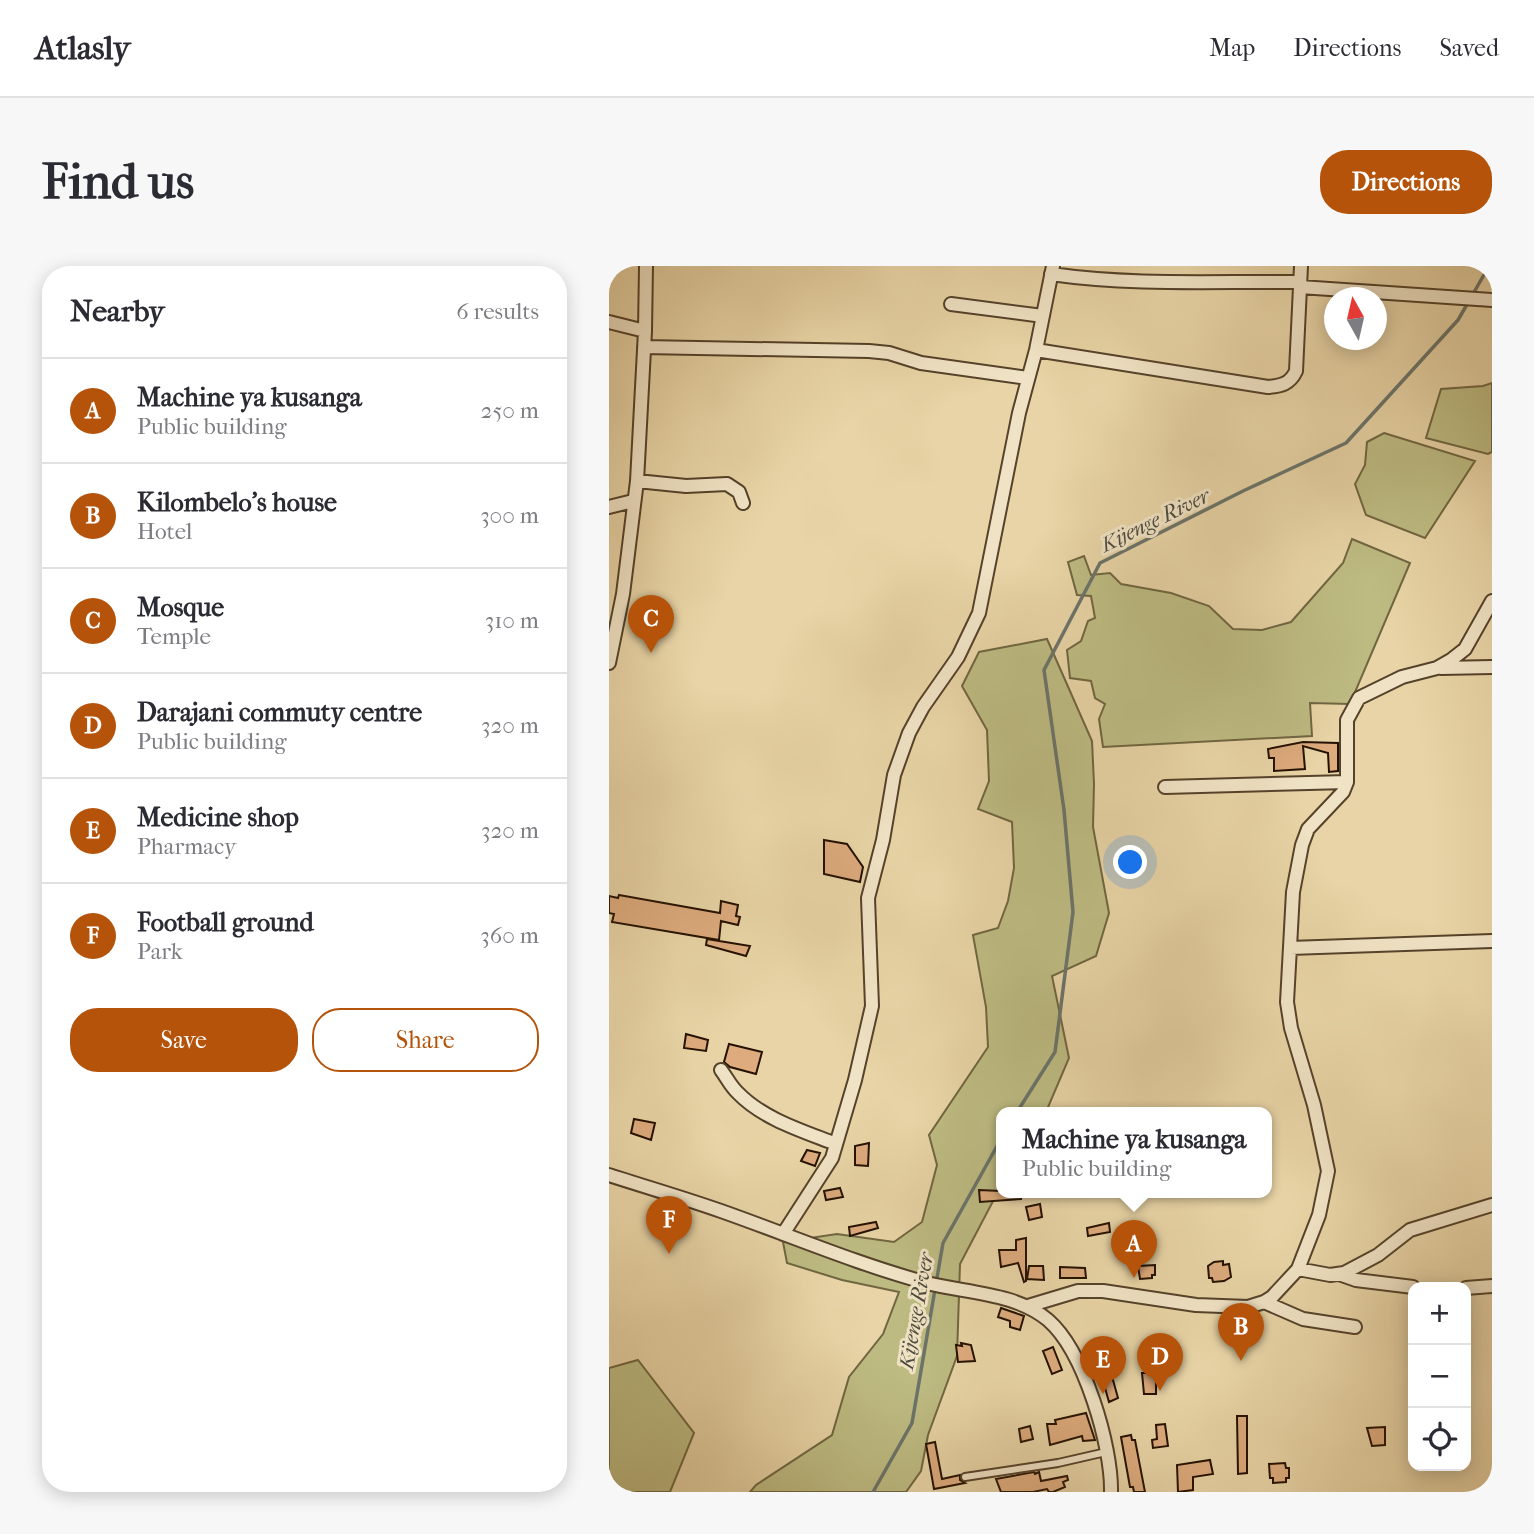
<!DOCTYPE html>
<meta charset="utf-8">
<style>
:root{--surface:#fff;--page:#f7f7f7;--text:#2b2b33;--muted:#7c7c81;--line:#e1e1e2;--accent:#b45309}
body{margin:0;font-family:"IM FELL French Canon",serif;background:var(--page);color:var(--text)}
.controls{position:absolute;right:21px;bottom:21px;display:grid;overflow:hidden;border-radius:14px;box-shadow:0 4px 18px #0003}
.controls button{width:63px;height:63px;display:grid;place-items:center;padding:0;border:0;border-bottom:2px solid var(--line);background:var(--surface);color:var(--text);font:35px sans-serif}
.compass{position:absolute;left:715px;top:21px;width:63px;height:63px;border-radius:50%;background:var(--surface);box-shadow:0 4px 18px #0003;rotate:352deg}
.you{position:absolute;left:522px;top:597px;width:24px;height:24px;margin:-18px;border:5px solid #fff;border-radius:50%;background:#1a73e8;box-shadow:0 0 0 10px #1a73e833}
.badge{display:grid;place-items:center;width:46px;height:46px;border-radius:50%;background:var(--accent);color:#fff;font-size:23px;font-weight:700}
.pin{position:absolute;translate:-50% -58px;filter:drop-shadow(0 2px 4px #0008)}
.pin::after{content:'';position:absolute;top:37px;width:24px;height:21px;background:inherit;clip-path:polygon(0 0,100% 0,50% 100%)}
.popup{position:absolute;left:387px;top:841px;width:276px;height:91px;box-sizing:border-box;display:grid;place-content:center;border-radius:14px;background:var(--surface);filter:drop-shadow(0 2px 5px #0005);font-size:23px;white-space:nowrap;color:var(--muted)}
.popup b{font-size:26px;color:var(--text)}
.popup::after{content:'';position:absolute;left:50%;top:100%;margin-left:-14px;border:14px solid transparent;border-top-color:var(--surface)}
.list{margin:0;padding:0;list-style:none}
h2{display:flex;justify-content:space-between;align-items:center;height:91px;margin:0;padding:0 28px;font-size:30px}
h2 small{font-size:23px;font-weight:400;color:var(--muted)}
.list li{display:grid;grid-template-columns:46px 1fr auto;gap:21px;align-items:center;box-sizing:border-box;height:105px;padding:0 28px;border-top:2px solid var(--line)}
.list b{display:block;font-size:26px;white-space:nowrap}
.list p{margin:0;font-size:23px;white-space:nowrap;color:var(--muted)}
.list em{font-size:23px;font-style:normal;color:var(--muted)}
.actions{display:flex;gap:14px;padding:21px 28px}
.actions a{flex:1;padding:16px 0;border:2px solid var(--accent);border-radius:28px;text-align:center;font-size:24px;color:var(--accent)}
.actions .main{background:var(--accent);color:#fff}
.icon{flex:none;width:38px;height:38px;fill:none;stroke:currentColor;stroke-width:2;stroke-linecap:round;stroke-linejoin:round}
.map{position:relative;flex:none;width:883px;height:1226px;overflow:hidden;border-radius:28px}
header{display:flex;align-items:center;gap:42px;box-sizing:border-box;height:98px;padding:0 35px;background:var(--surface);border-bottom:2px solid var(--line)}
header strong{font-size:33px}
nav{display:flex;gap:38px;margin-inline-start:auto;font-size:24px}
.intro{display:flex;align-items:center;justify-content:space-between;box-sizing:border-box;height:168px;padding:0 42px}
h1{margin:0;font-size:49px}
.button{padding:18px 32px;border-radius:28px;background:var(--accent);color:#fff;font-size:24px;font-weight:700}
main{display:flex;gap:42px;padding:0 42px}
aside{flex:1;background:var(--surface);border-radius:28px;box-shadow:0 4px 18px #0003}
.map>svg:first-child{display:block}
.green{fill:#bdbb82;stroke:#706641;stroke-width:2}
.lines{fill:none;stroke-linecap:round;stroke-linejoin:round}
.stream{stroke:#6b746a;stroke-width:3.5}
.building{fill:#ddab7d;stroke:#241100;stroke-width:2}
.lane-casing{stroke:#55422a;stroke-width:10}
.street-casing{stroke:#55422a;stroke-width:16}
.lane{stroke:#f0e3c5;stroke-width:6}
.street{stroke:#f0e3c5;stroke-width:12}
.labels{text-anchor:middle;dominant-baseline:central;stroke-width:6;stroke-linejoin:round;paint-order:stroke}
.water-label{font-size:21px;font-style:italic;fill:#4d4b3e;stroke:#f0e3c5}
</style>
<header>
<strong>Atlasly</strong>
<nav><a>Map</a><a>Directions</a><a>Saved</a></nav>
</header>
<div class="intro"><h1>Find us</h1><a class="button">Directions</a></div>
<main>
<aside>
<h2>Nearby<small>6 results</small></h2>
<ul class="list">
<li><span class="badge">A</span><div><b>Machine ya kusanga</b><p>Public building</p></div><em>250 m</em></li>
<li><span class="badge">B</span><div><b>Kilombelo's house</b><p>Hotel</p></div><em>300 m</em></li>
<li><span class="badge">C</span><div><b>Mosque</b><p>Temple</p></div><em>310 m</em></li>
<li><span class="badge">D</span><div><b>Darajani commuty centre</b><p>Public building</p></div><em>320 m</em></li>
<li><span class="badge">E</span><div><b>Medicine shop</b><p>Pharmacy</p></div><em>320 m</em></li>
<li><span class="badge">F</span><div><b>Football ground</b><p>Park</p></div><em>360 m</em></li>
</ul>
<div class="actions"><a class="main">Save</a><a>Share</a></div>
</aside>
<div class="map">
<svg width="883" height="1226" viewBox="0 0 883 1226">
<rect width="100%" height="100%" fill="#e8d4a6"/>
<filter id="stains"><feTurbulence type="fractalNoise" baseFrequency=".00286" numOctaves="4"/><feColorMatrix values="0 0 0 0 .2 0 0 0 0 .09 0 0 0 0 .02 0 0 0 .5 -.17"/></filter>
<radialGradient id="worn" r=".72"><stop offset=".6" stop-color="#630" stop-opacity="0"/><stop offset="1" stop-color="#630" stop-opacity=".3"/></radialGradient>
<path class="green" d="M883,117V186L879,188L817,172L832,123L874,120Z
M775,167L866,195L816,272L757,249L746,218L756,199L758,176Z
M743,273L801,297L741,438L701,437L703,470L494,481L490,453L496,438L486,432L482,415L461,412L458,384L472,375L479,355L486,352L482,330L468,329L459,296L475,290L482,309L501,307L512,318L562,327L600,340L624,363L653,364L682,356L734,297Z
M438,373L483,475L485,518L484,561L500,647L487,690L443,710L460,792L437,846H392V920L351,998L348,1090L319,1169L312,1205L297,1226H141L147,1219L223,1169L240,1111L274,1068L290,1026L233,1014L178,997L174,976L228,968L285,976L313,956L328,899L320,869L379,781L377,741L364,669L389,662L399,635L405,602L403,556L369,543L380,515L378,464L353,420L370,386Z
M29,1094L85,1167L61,1226H0V1102Z"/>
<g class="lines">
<path class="stream" d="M864,28L880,0
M408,846L446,786L464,646L455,544L435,404L491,297L634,225L737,177L849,54L860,35
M264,1226L303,1157L334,977L392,873"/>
</g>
<path class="building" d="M694,476L729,477V505L720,506L719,487L694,480L696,503L665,505V492H660L659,483Z
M215,574L238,578L254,601L251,616L215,608Z
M10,629L111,647L112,635L129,639L127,650L131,651L129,659L112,655L110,674L3,656L5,648L0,647V630L9,632Z
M98,673L141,680L137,690L97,679Z
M77,768L99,774L97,785L75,782Z
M120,778L153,786L147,808L121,801L115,796Z
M25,853L46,857L42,874L22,867Z
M260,877L259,900L246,899V880Z
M198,884L211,887L206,900L192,895Z
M231,922L234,931L217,934L215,925Z
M370,924L412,926V933L371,936Z
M431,938L433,951L420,954L417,941Z
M267,956L269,962L241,970L240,961Z
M500,957L501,966L479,970L478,962Z
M417,972V1015L415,1016L409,997L392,1001L390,984H407V974Z
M614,995V999L620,998L622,1011L615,1015L604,1016L603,1012H600L599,1000L605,996Z
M546,999V1009H543V1012L531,1013L529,1000Z
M420,1000H434L435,1014L418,1013Z
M451,1001L476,1002L477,1012H451Z
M392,1042L415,1050L411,1064L401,1061V1055L389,1051Z
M352,1077L362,1079L366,1095L349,1096L347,1079L353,1080Z
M444,1081L453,1104L443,1108L434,1085Z
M502,1107L509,1132L500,1136L492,1108Z
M533,1107H547V1128H535Z
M477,1147L486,1174L474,1175L473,1170L441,1179L438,1158H447L446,1154Z
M628,1150H638V1207L629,1208Z
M556,1158L559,1180L544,1182L543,1174L548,1173L547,1159Z
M421,1160L424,1173L412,1176L410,1163Z
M776,1161V1179L763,1180L758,1162Z
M522,1169L523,1174H526L536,1226H525L524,1221H521L512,1171Z
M326,1176L333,1213L351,1209V1214L356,1217L325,1223L317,1178Z
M601,1194L604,1208L584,1211V1224L569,1226L568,1199Z
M676,1197L677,1202H680V1212H677V1216L664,1217V1212H661L660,1198Z
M425,1206L426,1208L430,1206L432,1215L458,1210L459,1214L454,1216L456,1221L444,1226H440L438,1223L424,1226H392L387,1213Z"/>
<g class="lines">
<g class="lane-casing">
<path id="lane" d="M356,1211L449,1197L497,1186"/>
</g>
<g class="street-casing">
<path id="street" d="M442,8C525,20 608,15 691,16
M691,21L883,34
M342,38L434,50
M0,56L36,65
M35,81L260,85L280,87L312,97L419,112
M427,84L659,121C672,120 681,118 687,105L692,0
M28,215L77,220L118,218L130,226L134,237
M0,241L24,235
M0,397L14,328L28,215L36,65L37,0
M832,402L883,401
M556,521L738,516
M681,682L883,675
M112,804C118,812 122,821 129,827C154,853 194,865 227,878
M0,909C37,921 75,932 112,945C180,969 248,998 318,1017C358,1027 407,1027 439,1054C475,1085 503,1180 502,1226
M174,968L223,892L246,814L263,740L259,632L274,574L285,509L300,467L314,441L349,391L370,347L410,147L427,84L444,0
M689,1003L721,1009L735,1007L769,989L801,964L883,939
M730,1008L747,1014L804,1021
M857,1022L883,1020
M655,1036L694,1053L746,1061
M419,1040L469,1025H494L587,1039L639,1041L655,1036L663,1031L689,1003L710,949L719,905L705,839L682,762L678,736L684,626L693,579L699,563L734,526L738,516V454L750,432L793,411L828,402L842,394L856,383L883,335"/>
</g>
<use href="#lane" class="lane"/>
<use href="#street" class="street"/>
</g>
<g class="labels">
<g class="water-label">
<text transform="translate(546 254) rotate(-26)">Kijenge River</text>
<text transform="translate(307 1045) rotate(-80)">Kijenge River</text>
</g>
</g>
<rect width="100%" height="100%" filter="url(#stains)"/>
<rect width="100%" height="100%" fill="url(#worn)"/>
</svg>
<div class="controls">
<button>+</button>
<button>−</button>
<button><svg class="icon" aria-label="locate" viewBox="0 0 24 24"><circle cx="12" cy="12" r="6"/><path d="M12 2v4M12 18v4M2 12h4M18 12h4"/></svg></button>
</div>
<svg class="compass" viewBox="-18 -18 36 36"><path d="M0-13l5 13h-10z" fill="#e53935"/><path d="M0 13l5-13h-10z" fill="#7c7c81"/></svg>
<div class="you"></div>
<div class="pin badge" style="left:525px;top:1012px">A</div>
<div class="popup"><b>Machine ya kusanga</b>Public building</div>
<div class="pin badge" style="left:632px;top:1095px">B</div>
<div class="pin badge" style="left:42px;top:387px">C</div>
<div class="pin badge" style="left:551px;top:1125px">D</div>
<div class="pin badge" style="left:494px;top:1128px">E</div>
<div class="pin badge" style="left:60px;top:988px">F</div>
</div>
</main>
